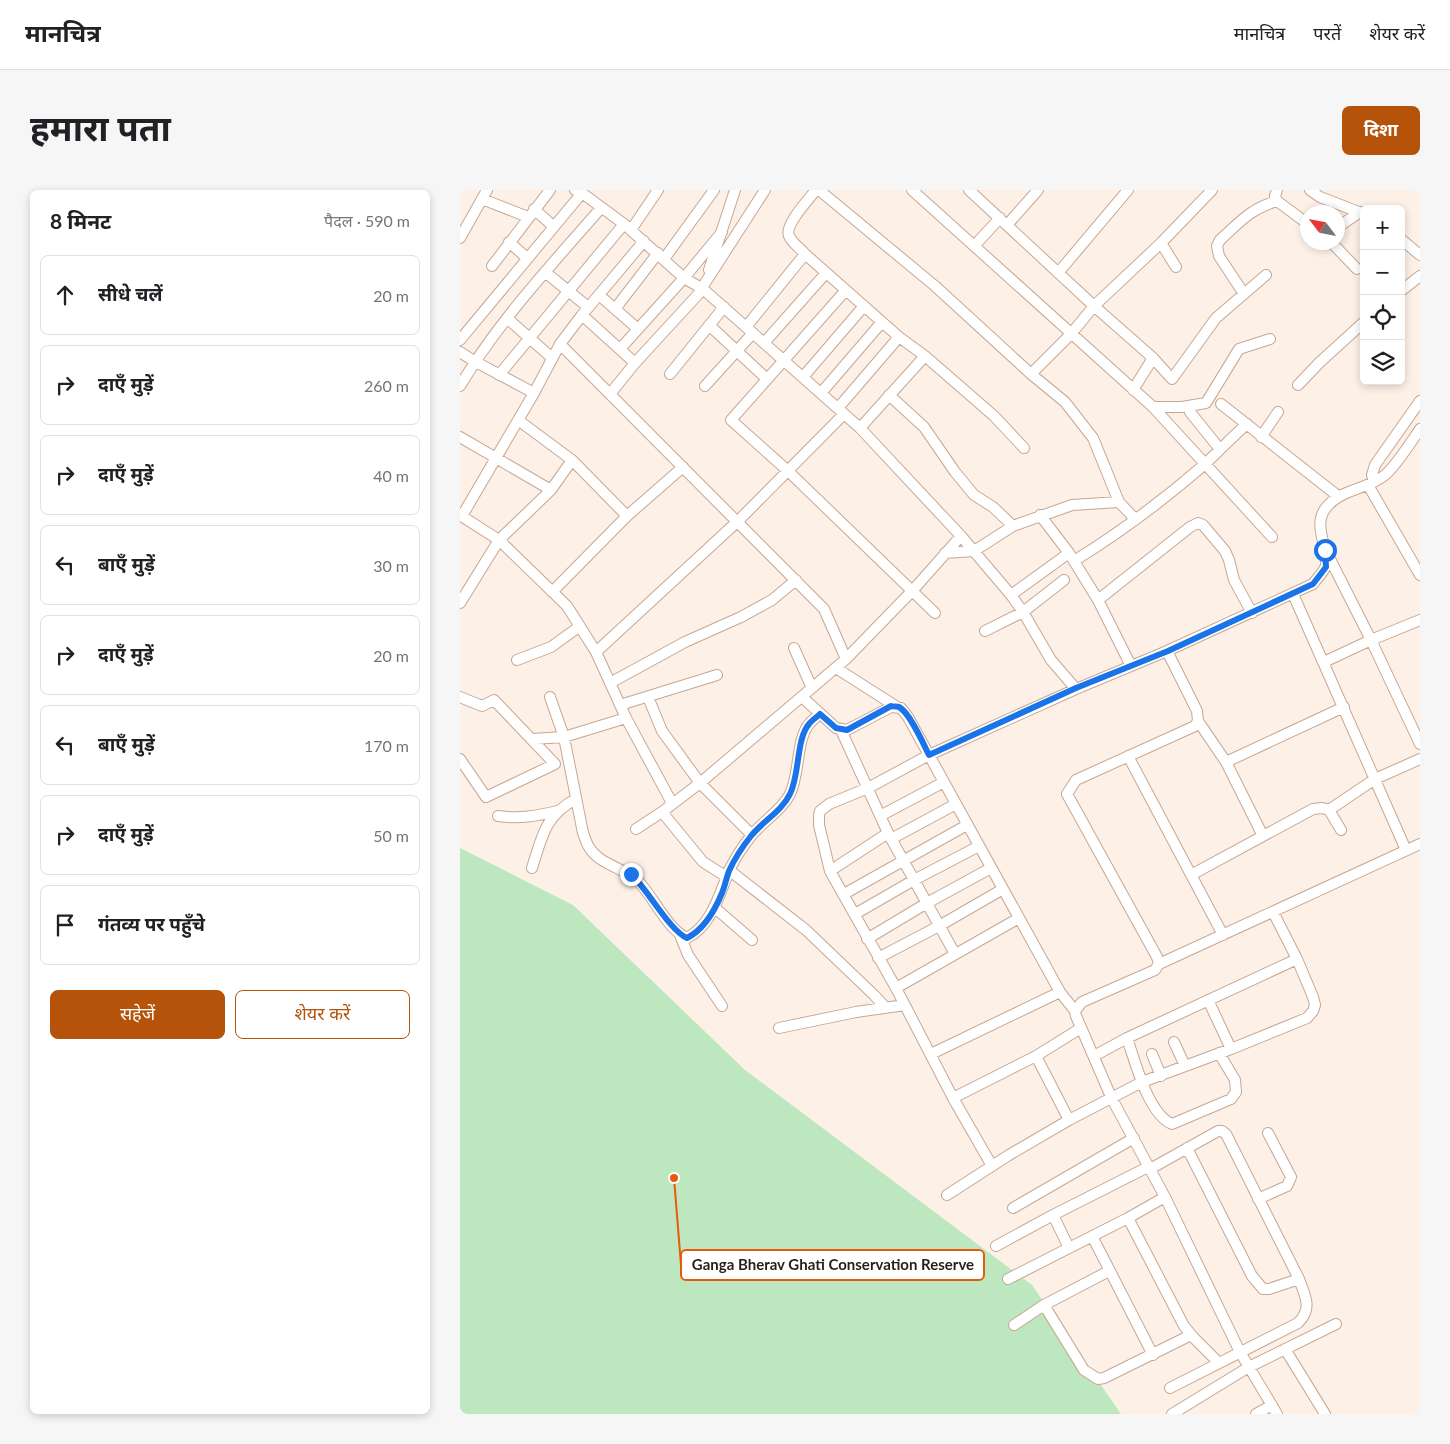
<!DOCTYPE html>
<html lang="hi">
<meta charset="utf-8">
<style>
:root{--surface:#fff;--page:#f6f6f6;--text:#202124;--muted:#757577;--line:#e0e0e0;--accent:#b45309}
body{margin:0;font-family:Lato,"Noto Sans Devanagari",sans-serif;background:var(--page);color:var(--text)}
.controls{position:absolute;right:15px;top:15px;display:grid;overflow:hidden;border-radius:8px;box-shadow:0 2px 8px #0003}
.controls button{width:45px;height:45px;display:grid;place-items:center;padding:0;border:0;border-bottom:1px solid var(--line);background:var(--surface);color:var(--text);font:25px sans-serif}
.compass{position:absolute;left:840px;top:15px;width:45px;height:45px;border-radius:50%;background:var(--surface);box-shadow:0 2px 8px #0003;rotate:302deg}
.stop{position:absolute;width:15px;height:15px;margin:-11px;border:4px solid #1a73e8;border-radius:50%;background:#fff}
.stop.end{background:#1a73e8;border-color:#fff;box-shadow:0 1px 5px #0008}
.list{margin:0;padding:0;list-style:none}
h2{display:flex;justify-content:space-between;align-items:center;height:65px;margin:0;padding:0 20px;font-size:21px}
h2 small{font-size:16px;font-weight:400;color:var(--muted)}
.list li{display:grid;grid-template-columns:32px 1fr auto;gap:15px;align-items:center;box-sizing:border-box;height:80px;margin:0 10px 10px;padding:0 10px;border:1px solid var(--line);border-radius:8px}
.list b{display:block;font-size:19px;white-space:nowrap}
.list em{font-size:16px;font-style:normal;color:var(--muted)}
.actions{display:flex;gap:10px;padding:15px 20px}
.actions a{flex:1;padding:11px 0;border:1px solid var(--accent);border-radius:8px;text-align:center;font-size:18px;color:var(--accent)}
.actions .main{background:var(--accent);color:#fff}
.icon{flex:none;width:28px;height:28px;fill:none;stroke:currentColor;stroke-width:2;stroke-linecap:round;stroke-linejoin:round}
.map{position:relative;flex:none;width:960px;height:1224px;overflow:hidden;border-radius:8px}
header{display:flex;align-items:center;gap:30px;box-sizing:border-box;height:70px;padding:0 25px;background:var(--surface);border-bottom:1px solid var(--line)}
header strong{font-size:24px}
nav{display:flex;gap:28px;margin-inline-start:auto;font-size:18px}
.intro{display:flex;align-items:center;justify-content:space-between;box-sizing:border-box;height:120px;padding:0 30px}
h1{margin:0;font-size:35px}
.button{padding:12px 22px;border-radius:8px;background:var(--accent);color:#fff;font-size:18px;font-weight:700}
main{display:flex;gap:30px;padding:0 30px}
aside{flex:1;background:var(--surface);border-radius:8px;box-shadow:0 2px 8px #0003}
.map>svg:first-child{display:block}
.green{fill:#bde7be}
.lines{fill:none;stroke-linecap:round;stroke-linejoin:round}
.minor-casing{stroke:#c6a793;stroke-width:12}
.minor{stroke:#fff;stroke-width:10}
.route{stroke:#1a73e8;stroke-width:6}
.leader{fill:none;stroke:#e8590c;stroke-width:2}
.callout-dot{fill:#e8590c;stroke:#fff;stroke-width:2}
.callout{fill:#fff;stroke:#e8590c;stroke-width:2}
.callout-label{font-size:15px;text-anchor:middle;font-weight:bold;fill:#2a1e17}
</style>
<header>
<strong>मानचित्र</strong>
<nav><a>मानचित्र</a><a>परतें</a><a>शेयर करें</a></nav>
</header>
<div class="intro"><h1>हमारा पता</h1><a class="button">दिशा</a></div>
<main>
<aside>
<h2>8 मिनट<small>पैदल · 590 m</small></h2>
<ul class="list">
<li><svg class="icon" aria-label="ahead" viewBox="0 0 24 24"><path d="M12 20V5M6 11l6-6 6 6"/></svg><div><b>सीधे चलें</b></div><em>20 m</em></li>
<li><svg class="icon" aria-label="right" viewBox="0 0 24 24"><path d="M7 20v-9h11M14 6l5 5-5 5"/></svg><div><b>दाएँ मुड़ें</b></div><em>260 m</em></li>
<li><svg class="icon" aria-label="right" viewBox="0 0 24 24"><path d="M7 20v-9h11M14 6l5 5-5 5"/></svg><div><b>दाएँ मुड़ें</b></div><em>40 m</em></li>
<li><svg class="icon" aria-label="left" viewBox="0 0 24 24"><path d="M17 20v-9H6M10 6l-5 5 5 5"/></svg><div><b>बाएँ मुड़ें</b></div><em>30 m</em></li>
<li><svg class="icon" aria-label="right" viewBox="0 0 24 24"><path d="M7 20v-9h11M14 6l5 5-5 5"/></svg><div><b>दाएँ मुड़ें</b></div><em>20 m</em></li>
<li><svg class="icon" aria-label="left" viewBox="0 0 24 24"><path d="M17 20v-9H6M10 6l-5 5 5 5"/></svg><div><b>बाएँ मुड़ें</b></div><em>170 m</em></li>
<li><svg class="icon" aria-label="right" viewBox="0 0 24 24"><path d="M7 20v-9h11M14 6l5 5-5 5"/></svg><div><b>दाएँ मुड़ें</b></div><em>50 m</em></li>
<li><svg class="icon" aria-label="arrive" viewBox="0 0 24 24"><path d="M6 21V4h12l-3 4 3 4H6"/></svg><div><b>गंतव्य पर पहुँचे</b></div></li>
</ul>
<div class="actions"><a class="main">सहेजें</a><a>शेयर करें</a></div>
</aside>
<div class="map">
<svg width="960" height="1224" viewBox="0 0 960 1224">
<rect width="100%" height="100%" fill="#fdf0e7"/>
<path class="green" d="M0,658L113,715L285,880L572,1095L661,1224H0Z"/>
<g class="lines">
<g class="minor-casing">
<path id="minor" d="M115,0L122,3L164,34L224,88L243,99L400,238L501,346L551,405L563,422L591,470L616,499L707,461L853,394C857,388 865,381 866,375C868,356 853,336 865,319C879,299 907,300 925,285C936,276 951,252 960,239
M356,0C349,9 324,35 329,46C332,53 340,58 345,64L439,147L465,166L534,226L564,258
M359,0L475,96L571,184L605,212L633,248L659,312L675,329
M452,0L693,217L812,347
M509,0L634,116L693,168L712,189L756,128L806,85
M817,0L815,6L817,11L848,34
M850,0L860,7L904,24
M22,9L68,27
M74,19L93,36
M547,35L578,0
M878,37L900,22
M171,40L198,0
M0,48L27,0
M941,49L960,65
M49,52L67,68
M871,52L897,79
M701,53L716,77
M514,56L540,28
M204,69L254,0
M32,76L90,0
M249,80L275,0
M85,82L128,117
M598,83L668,0
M245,93L305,0
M386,100L271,230L328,281L475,423
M941,101L960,86
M784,104L759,66L757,56L760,50C781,31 790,19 817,11
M139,105L178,139
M155,119L198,63
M122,125L175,173
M48,129L92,168
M249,135L307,189
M286,137L345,64
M0,150L122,3
M304,153L366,83
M100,154L364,419L386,469
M160,159L224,88L262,42
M0,162L14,171L74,203
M210,184L264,117
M571,184L611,144L634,116L701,53L752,0
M39,185L164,34
M343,187L404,116
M838,195L860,172L904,132
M0,196C38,132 92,74 141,18
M245,196L293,143
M673,200L693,168
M361,203L422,132
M150,204L175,173L243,99
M429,205L464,237L495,282L514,305L533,317L553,336L612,315L659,312
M761,214L878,306
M693,217H722L746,213L779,159L810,149
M378,218L439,147
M730,222L759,258
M58,230L112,270L167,326
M400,238L465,166
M0,247L91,300
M801,247L818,222
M914,292L912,285L915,275L960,211
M908,295L960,385
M0,325L39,350L107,416L136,462L166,528L212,613
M580,325L609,363L638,410L730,337L738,333L743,335L765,361L769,370L774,390L792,423
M2,326L74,203L100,154L122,125L184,51
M485,363L514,361L553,336
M867,363L911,450L960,554
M614,371C659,343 705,309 745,274C759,261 772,247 787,234
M92,402L167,326L223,277
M833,404L946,660
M551,405L609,363
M638,410L671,476
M0,413L39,350L91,300L112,270
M525,441L563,422L604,390
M334,458L352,498
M707,461L737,521L738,531L766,572L803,646
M136,462L278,331L384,224
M57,470L91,457L120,436
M864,472L911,450L960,430
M376,478L437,517
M150,493L225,452L281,427L312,410L336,390
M616,499L469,565L408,598L369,614L360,621L359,625V635L370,681L436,798L493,908L576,866L621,838
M0,507L22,516L34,510L95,574L26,607L0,569
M90,507L104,547L123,643C125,647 126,653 129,657C139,675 166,678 179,692C194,708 208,740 227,748C252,735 259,705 269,681C274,670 283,656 291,646C303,631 322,620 330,604C340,584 336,550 349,534C352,530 357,527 360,523
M188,507L202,541L240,593L292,645
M342,507L376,538L387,540L431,517L441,518L448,527L600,802L615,821L616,826L652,909L705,1007L780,1162L817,1224
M160,515L257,485
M381,540L428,643L495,764
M72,549L104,547L166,528
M668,566L763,745
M766,572L884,517
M869,620L915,589L960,569
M202,622L243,672L267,687
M38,626C60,629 76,626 98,621
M420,626L484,592
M176,639L202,622L240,593L386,469L453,400L501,346
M431,649L496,614
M72,678C82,647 85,625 116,609
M269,680L346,740L414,805L425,817
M370,681L428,643
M731,685L853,619L862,618L869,620L881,640
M384,704L507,635
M254,717L292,750
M395,724L454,690L519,656
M220,745L228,765L262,816
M407,749L467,713L531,678
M418,768L479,736L543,699
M699,774L697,767L607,604L616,590L735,536L738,531
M436,798L559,728
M748,810L771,859
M615,821L622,812L695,780L699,774L960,654
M319,838L396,822L445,815
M667,848C675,871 688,924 712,934L771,909L776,902L775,890L759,863
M714,852L725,876
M471,864L600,802
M692,864L701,886
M576,866L609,930
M634,866L667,848L837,769
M493,908L532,976
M727,958L792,1086L803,1099H809L839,1089
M690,979L758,941H762L766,944L839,1089C845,1106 853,1118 838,1133L710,1198
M487,1005L549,965L609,930L682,892L771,859L847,828L853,821L855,815L853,807L837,769L813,722
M798,1009L827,996L831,987L808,943
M553,1018L674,948
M593,1025L609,1058
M668,1028L724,1136L734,1148L759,1173
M632,1046L693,1165
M536,1056L593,1025L688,977
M548,1089L668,1028L705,1007
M584,1115L624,1180L638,1189L644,1188L731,1145
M554,1135L584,1115L649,1081
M825,1159L865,1224
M712,1224L789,1177L876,1134
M796,1224L812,1215"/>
</g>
<use href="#minor" class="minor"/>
</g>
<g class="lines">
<path class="route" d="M171,684C188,700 210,741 227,748C243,740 255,720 262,703C265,696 266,689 269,681C274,670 283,656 291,646C303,631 322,621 330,604C340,584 336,549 349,534C352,530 357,527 360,524L376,538L387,540L431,516C434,517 437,516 439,517C450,523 463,553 469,565L616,498L708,461L853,394L866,377L865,360"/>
</g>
<path class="leader" d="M214 988L221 1075"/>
<circle class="callout-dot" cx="214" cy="988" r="5"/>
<rect class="callout" x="221" y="1060" width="303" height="30" rx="5"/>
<g class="callout-label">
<text x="373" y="1080">Ganga Bherav Ghati Conservation Reserve</text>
</g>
</svg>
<div class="controls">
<button>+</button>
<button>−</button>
<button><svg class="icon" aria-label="locate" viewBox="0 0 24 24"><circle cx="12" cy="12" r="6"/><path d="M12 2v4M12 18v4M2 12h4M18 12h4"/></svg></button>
<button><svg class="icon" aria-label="layers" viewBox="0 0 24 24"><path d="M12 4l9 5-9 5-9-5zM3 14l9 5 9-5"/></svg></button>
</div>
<svg class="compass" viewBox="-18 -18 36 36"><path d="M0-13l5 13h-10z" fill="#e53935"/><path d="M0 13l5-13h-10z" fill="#757577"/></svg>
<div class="stop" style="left:865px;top:360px"></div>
<div class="stop end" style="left:171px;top:684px"></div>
</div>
</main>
